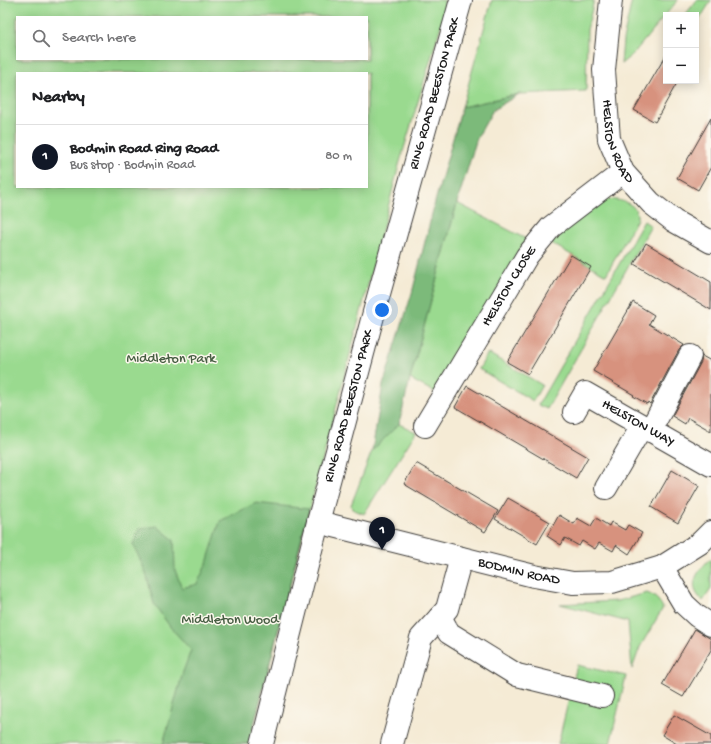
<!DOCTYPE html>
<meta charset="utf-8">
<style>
:root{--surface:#fff;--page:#f6f6f6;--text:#202124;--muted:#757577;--line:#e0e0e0;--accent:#111827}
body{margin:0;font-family:"Gochi Hand",sans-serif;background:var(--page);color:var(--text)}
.controls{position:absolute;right:12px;top:12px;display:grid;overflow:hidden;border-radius:0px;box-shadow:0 2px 10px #0003}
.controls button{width:36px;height:36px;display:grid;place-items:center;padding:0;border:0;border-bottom:1px solid var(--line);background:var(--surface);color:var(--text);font:20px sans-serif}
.you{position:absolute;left:382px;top:310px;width:14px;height:14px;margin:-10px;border:3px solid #fff;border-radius:50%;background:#1a73e8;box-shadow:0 0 0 6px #1a73e833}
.badge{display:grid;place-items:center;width:26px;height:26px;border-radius:50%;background:var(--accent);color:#fff;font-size:13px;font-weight:700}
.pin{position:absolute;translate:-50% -33px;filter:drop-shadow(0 1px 2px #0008)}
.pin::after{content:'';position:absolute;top:21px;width:14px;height:12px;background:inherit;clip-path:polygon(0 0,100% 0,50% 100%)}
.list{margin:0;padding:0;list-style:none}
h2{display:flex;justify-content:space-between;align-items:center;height:52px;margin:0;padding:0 16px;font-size:17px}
h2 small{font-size:13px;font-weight:400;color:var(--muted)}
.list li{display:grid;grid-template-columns:26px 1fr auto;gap:12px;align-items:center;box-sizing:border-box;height:64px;padding:0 16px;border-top:1px solid var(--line)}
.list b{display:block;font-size:15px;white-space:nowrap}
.list p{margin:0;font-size:13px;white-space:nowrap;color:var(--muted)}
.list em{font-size:13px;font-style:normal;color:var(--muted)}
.icon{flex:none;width:22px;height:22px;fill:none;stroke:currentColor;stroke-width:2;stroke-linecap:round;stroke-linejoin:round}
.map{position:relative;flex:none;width:711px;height:744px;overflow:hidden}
.search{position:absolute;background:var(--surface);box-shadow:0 2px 10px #0003;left:16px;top:16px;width:352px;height:44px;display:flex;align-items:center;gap:10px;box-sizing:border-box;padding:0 14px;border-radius:0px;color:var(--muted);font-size:15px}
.panel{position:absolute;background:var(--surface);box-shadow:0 2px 10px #0003;left:16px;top:72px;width:352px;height:116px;border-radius:0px}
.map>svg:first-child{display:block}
.green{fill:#9ada8f;stroke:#5b7b56;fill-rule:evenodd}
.forest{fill:#7bba7a;stroke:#4c6b4b}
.building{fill:#d7927e}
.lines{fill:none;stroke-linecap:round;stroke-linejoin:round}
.minor-casing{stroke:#3d3b38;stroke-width:24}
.minor{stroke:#fff;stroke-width:22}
.labels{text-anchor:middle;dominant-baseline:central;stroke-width:3;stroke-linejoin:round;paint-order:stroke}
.street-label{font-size:14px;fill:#1c1c1c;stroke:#fbf7ec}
.park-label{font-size:14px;fill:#485e44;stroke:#fbf7ec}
</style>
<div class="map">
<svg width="711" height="744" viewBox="0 0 711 744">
<rect width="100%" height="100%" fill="#fbf7ec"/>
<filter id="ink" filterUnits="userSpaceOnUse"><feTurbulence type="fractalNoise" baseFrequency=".025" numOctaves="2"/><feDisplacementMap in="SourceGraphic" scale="8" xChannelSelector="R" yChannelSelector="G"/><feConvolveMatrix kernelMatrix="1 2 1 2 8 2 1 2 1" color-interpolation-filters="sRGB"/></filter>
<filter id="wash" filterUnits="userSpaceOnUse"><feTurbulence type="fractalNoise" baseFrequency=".012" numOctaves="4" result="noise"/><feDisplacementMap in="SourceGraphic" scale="16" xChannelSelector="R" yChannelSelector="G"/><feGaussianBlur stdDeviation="0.9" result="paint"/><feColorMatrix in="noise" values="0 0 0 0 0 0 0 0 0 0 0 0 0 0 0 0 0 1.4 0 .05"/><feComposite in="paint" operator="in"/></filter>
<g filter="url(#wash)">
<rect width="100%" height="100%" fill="#f5ebd5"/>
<path class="green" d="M0,0H444L445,12L399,165L249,744H0ZM17,17H367V59H17ZM17,73H367V187H17Z
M492,0H594L587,30L586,91L519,94L462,107Z
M632,0H678L633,54L621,64L623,40Z
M697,0H711V1L696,25V15H685Z
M608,199C621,200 639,203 637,219L606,275L551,243C569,227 586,210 608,199Z
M457,203L526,239L438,394L410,379Z
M644,221L651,226L547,409L538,405Z
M488,353L542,385L533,401L479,369Z
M399,424L416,432L364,514L352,509L351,505L372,451Z
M711,558V589L703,601C686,586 697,571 711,558Z
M647,593C655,596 659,600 663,608L640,647L632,669L628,622L560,604L617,601Z
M577,665L626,676L610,744H558Z"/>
<path class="forest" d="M519,94L493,110L477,138L457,203L410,379L399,424L372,451L383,385L412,293L436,198L462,107Z
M256,503L309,509L249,744H163L183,672L191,650L171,628L154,604L146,573L133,544L139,529L157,526L174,540L175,570L182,588L197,584L207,563L220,521Z"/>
<g id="blocks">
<path class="building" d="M666,55V81H678L655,122L634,110Z
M711,118V167L698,190L677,178Z
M646,243L711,282V310L634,264Z
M571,255L591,267L528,374L507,362Z
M633,302L654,315L649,324L684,345L679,350L650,404L648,402L647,404L633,396L634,395L593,371Z
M702,356L711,361V431L688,418L685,424L672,416L701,362Z
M467,386L588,457L576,478L455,407Z
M416,463L498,511L485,532L404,484Z
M672,470L699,486L678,523L651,507Z
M508,498L550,522L537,544L495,519Z
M559,515L574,524L577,518L591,526L596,518L609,526L611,522L625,530L628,525L642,533L629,554L616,545L613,551L599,543L595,549L582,541L579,546L565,538L561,545L547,536Z
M695,629L711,639V650L683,697L662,685Z
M674,715L711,736V744H677L662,735Z"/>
</g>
</g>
<g filter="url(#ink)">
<use href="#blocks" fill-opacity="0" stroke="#3d3b38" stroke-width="1"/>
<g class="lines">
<g class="minor-casing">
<g id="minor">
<path id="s1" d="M611,0L604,70L609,139L623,172L651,203L674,221L711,242"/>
<path id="s2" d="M574,412L585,393L711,465"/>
<path id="s3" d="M425,426L527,256L551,227L623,172"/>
<path d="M650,431L690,356"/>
<path d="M606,488L642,426"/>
<path id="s4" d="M318,522L534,576L573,583L612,582L662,567L700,543L711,532"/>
<path d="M662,567L684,604L697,616L711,625"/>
<path d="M440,617L449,633L517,675L602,696"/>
<path id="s5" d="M262,744L318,522L377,301L461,0"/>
<path d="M392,744L421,638L447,609L461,558"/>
</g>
</g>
<use href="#minor" class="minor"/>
</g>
</g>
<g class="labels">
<g class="street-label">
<text stroke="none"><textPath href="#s5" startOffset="673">RING ROAD BEESTON PARK</textPath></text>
<text stroke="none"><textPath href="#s1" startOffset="144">HELSTON ROAD</textPath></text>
<text stroke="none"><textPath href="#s3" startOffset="163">HELSTON CLOSE</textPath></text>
<text stroke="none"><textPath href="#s5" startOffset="349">RING ROAD BEESTON PARK</textPath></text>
<text stroke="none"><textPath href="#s2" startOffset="83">HELSTON WAY</textPath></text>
<text stroke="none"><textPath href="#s4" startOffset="207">BODMIN ROAD</textPath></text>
</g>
<g class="park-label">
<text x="171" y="359">Middleton Park</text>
<text x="230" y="620">Middleton Wood</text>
</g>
</g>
</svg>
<div class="controls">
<button>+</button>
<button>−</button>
</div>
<div class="you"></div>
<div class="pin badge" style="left:382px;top:550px">1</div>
<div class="search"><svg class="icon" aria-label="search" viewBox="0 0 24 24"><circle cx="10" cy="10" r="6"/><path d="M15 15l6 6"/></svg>Search here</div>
<section class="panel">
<h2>Nearby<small></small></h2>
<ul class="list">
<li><span class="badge">1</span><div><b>Bodmin Road Ring Road</b><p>Bus stop · Bodmin Road</p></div><em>80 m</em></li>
</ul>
</section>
</div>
